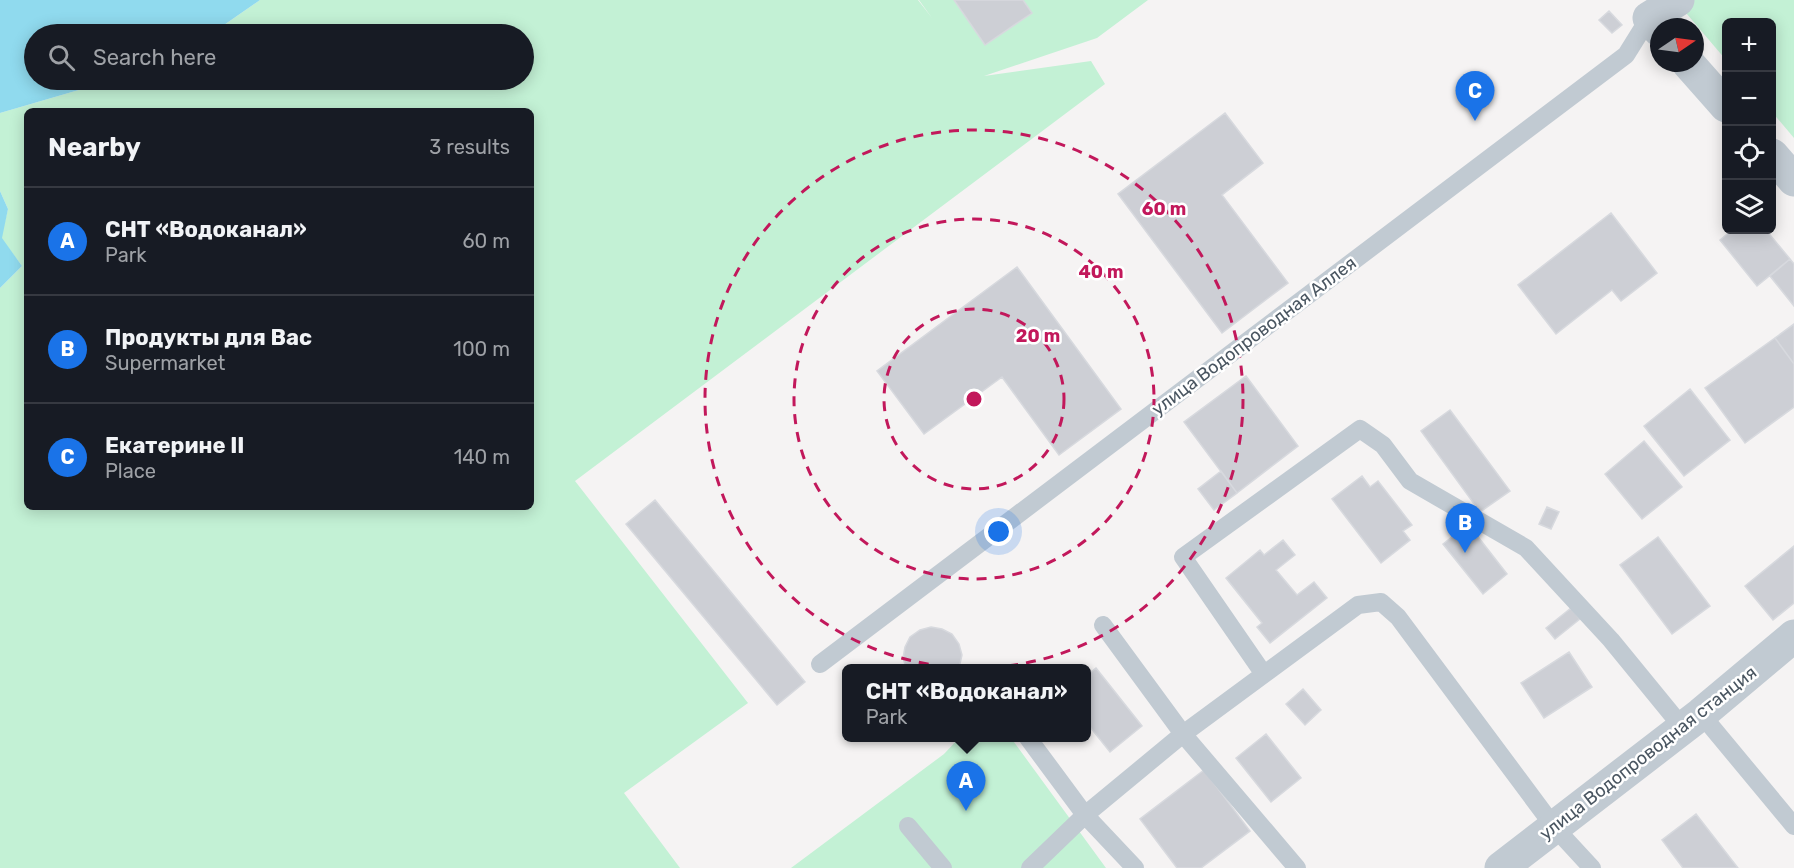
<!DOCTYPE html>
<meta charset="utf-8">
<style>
:root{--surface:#171b24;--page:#242831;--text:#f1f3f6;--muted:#9ea1a6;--line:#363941;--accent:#1a73e8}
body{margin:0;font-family:Rubik,sans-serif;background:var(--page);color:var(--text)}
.controls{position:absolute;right:18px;top:18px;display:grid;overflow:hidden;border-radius:9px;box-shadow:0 3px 15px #0003}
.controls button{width:54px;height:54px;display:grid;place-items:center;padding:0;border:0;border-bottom:2px solid var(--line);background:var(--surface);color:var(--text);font:30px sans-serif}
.compass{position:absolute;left:1650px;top:18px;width:54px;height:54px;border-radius:50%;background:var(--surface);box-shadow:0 3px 15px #0003;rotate:77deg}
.you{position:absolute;left:999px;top:532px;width:21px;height:21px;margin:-15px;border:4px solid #fff;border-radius:50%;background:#1a73e8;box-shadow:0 0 0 9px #1a73e833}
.badge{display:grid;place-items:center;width:39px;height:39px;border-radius:50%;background:var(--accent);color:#fff;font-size:20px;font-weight:700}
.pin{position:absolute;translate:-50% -50px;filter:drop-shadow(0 2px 3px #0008)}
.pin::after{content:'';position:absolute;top:32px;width:21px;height:18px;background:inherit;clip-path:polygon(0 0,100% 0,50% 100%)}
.popup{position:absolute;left:842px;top:664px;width:249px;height:78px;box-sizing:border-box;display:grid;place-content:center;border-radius:9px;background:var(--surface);filter:drop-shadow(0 2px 4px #0005);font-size:20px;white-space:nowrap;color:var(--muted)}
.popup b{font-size:22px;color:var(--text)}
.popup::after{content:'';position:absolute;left:50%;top:100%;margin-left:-12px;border:12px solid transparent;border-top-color:var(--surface)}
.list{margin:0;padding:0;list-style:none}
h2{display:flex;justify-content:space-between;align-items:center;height:78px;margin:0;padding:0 24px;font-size:26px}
h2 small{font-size:20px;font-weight:400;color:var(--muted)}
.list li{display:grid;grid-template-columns:39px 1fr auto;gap:18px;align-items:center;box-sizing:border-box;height:108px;padding:0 24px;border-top:2px solid var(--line)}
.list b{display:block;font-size:22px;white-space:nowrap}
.list p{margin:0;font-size:20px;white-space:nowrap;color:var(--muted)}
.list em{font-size:20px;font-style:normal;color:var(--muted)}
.icon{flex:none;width:33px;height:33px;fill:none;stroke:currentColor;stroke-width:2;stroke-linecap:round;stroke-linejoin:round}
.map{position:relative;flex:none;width:1794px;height:868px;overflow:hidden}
.search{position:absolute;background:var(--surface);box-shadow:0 3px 15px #0003;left:24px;top:24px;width:510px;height:66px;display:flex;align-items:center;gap:15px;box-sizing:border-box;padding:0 21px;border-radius:33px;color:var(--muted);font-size:22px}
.panel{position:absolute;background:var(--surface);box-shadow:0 3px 15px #0003;left:24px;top:108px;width:510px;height:402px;border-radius:9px}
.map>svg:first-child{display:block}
.green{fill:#c3f1d5;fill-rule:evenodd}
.water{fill:#90daee}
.building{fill:#cdcfd5;stroke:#d7d9de;stroke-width:1.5}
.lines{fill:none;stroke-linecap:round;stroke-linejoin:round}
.lane{stroke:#c1cad2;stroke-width:18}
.street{stroke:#c1cad2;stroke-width:33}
.ring{fill:none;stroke:#c2185b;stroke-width:3;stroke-dasharray:10 8}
.labels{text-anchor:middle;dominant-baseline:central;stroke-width:5;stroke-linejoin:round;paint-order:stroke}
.street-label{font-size:18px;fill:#4a5661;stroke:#fff}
.centre{fill:#c2185b;stroke:#fff;stroke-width:3}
.ring-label{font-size:18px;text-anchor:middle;font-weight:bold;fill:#c2185b;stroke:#fff;stroke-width:5;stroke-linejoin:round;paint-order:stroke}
</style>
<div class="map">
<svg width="1794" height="868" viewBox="0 0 1794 868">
<rect width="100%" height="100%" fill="#f5f3f3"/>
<path class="green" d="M260,0H918L932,18L919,0H1148L1097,38L984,76L1091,61L1105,84L575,481L748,703L624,793L680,868H0V288L22,266L1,238L8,209L0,191V113L113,80H524V34H211ZM27,111H531V507H27Z
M1675,0H1794V138L1772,112V22H1726V60Z
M959,738H1011L1106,868H791L944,754Z"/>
<path class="water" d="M0,0H260L211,34H34V80H113L0,113Z
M0,191L8,209L2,238L22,266L0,288Z"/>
<path class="building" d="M954,0H1023L1032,13L985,45Z
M1609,11L1622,25L1612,33L1599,20Z
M1225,113L1263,163L1222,195L1288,283L1222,333L1118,194Z
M1611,213L1657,273L1621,301L1612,290L1556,334L1518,285Z
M1732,230H1766L1790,259L1757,286L1720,240Z
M1790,259L1794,264V306L1770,276Z
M1017,267L1121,409L1059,455L1002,377L924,434L877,371Z
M1794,324V364L1775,338Z
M1775,338L1794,364V407L1745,443L1705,388Z
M1246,376L1298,446L1237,493L1184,422Z
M1690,389L1730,440L1684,476L1644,426Z
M1450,410L1510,491L1480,512L1421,431Z
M1644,441L1682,487L1642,519L1605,474Z
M1221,471L1237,493L1214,510L1198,489Z
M1362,476L1370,487L1378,481L1412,525L1403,531L1410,540L1381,563L1332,499Z
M655,500L805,682L777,705L626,524Z
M1547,507L1559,512L1551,529L1539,524Z
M1468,524L1507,574L1483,594L1443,544Z
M1658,537L1710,606L1672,634L1620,565Z
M1283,540L1295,555L1276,570L1297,595L1314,582L1327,598L1270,643L1257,627L1262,623L1226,578L1260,550L1264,555Z
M1794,546V603L1773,620L1745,586Z
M1571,608L1580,619L1555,639L1546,628Z
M931,627L942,629L952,634L959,644L962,655L959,668H906L903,658L905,647L910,637L920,630Z
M1569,652L1592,687L1544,718L1521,683Z
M1096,668L1142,726L1110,752L1086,722V676Z
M1303,689L1321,710L1305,725L1286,704Z
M1266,734L1301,778L1271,802L1236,758Z
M1204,770L1250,831L1201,868H1177L1140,819Z
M1696,814L1738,868H1683L1662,840Z"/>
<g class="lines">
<path class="lane" d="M1103,625L1183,734L1297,868
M820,664L1626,55L1649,18
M1263,673L1183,557L1360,429L1383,445L1410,481L1526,548L1611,640L1683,728
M1701,714L1794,826
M1028,738L1085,815L1135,868
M908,826L943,868
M1030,868L1085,815L1183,734L1358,605L1381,602L1398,617L1555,828L1592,868"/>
<path class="street" d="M1659,30L1649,18L1678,0
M1688,63L1726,106
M1772,155L1794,180
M1501,868L1701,714L1794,636"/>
</g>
<g class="ring">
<circle cx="974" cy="399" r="90"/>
<circle cx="974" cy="399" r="180"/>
<circle cx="974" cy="399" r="269"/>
</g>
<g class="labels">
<g class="street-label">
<text transform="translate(1254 336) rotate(-37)">улица Водопроводная Аллея</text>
<text transform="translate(1648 753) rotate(-38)">улица Водопроводная станция</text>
</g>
</g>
<circle cx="974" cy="399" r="9" class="centre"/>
<g class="ring-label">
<text x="1164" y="215">60 m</text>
<text x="1101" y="278">40 m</text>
<text x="1038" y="342">20 m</text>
</g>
</svg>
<div class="controls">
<button>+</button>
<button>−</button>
<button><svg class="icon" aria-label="locate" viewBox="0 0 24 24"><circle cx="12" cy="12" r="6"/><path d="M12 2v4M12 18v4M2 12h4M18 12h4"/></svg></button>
<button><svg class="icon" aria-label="layers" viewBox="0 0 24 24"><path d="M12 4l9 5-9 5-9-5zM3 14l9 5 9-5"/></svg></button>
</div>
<svg class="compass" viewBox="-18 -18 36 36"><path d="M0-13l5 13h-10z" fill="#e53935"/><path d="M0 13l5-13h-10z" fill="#9ea1a6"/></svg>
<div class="you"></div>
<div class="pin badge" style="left:966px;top:811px">A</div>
<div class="popup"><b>СНТ «Водоканал»</b>Park</div>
<div class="pin badge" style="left:1465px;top:553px">B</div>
<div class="pin badge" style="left:1475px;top:121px">C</div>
<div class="search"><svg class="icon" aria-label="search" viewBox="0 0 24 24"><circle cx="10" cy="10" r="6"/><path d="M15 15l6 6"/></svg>Search here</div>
<section class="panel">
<h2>Nearby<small>3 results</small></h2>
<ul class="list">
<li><span class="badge">A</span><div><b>СНТ «Водоканал»</b><p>Park</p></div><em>60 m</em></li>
<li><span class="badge">B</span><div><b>Продукты для Вас</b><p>Supermarket</p></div><em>100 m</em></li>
<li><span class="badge">C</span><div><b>Екатерине II</b><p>Place</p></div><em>140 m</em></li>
</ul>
</section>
</div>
